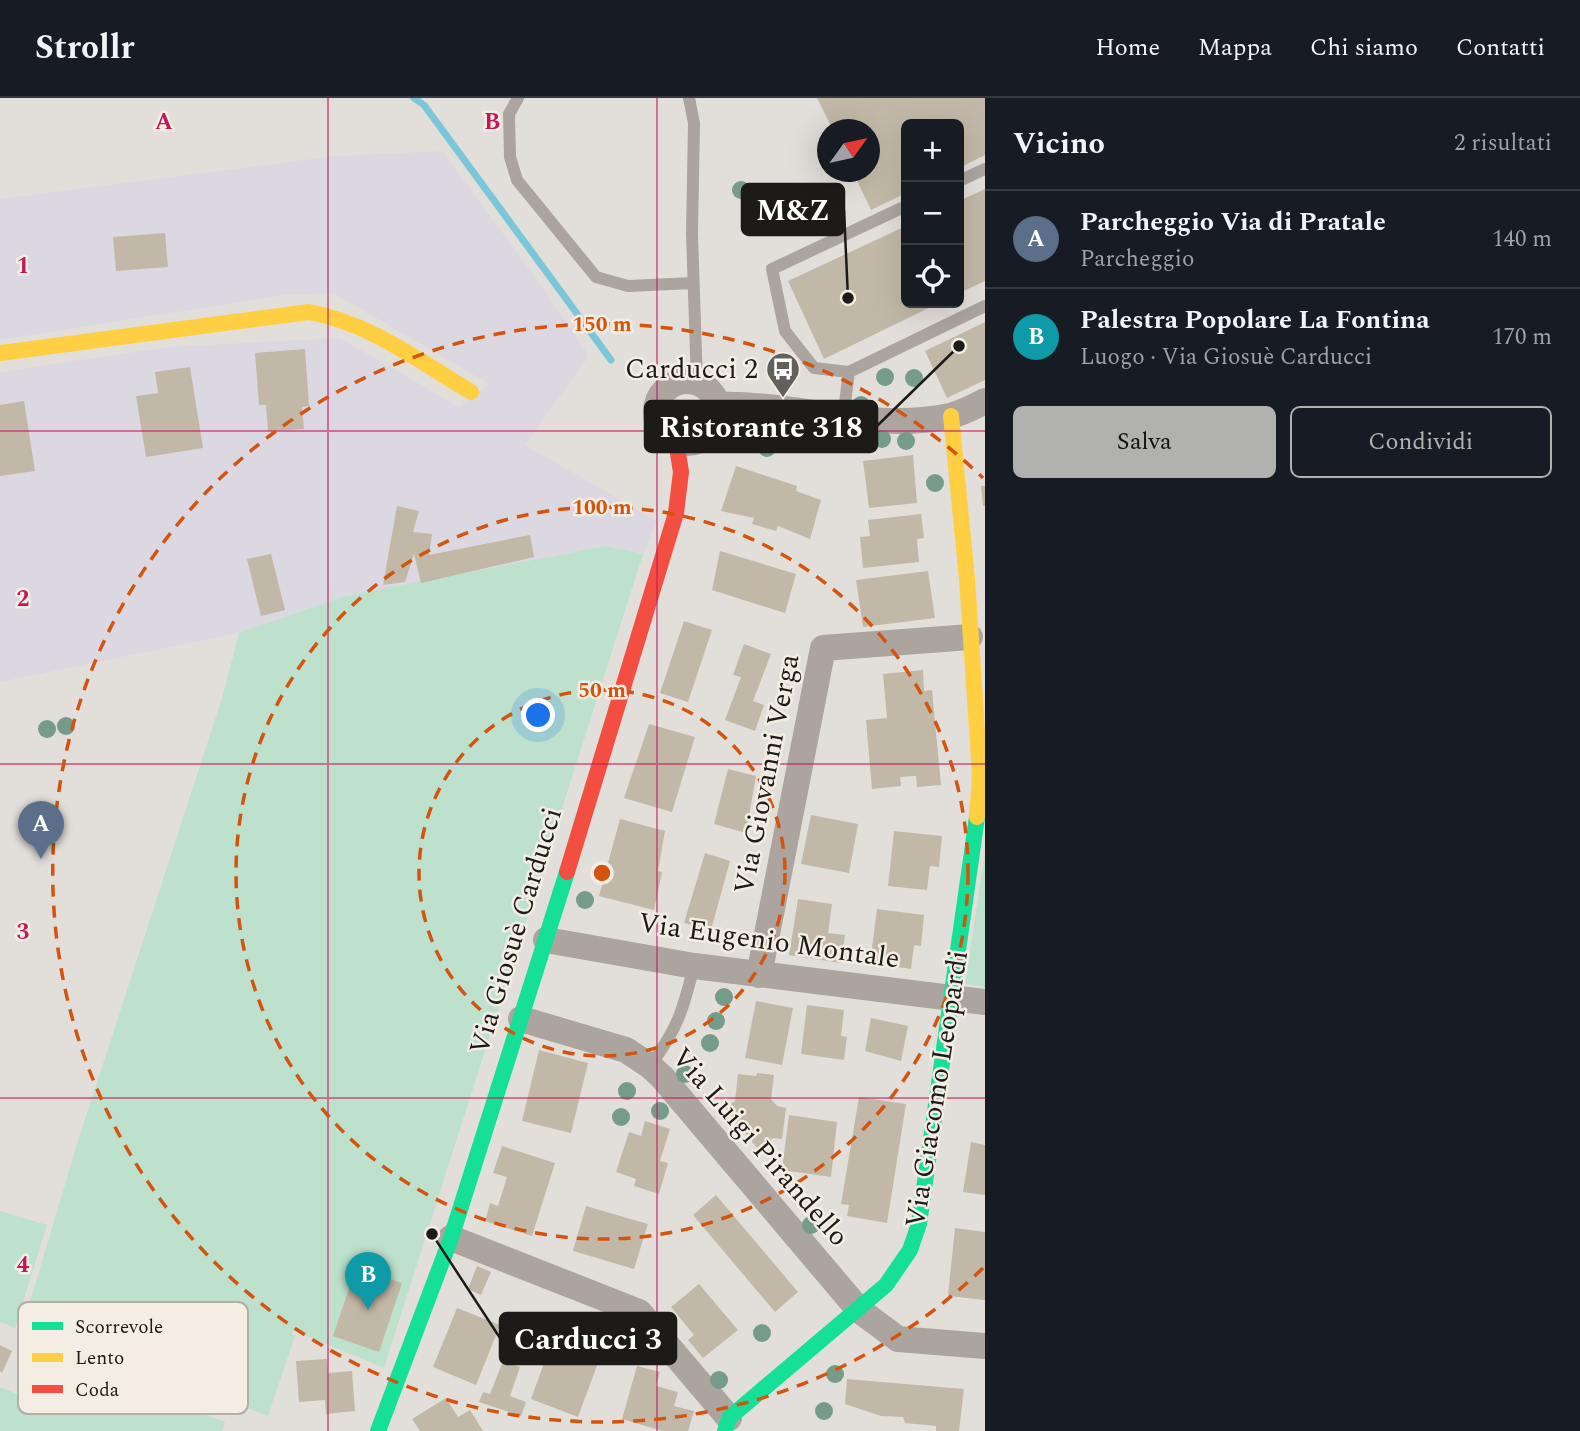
<!DOCTYPE html>
<html lang="it">
<meta charset="utf-8">
<style>
:root{--surface:#171b24;--page:#242831;--text:#f1f3f6;--muted:#9ea1a6;--line:#363941;--accent:#b1b1b0}
body{margin:0;font-family:Spectral,serif;background:var(--page);color:var(--text)}
.controls{position:absolute;right:21px;top:21px;display:grid;overflow:hidden;border-radius:10px;box-shadow:0 7px 28px #0002}
.controls button{width:63px;height:63px;display:grid;place-items:center;padding:0;border:0;border-bottom:2px solid var(--line);background:var(--surface);color:var(--text);font:35px sans-serif}
.compass{position:absolute;left:817px;top:21px;width:63px;height:63px;border-radius:50%;background:var(--surface);box-shadow:0 7px 28px #0002;rotate:57deg}
.you{position:absolute;left:539px;top:618px;width:24px;height:24px;margin:-18px;border:5px solid #fff;border-radius:50%;background:#1a73e8;box-shadow:0 0 0 10px #1a73e833}
.badge{display:grid;place-items:center;width:46px;height:46px;border-radius:50%;background:var(--accent);color:#fff;font-size:23px;font-weight:700}
.pin{position:absolute;translate:-50% -58px;filter:drop-shadow(0 2px 4px #0008)}
.pin::after{content:'';position:absolute;top:37px;width:24px;height:21px;background:inherit;clip-path:polygon(0 0,100% 0,50% 100%)}
.list{margin:0;padding:0;list-style:none}
h2{display:flex;justify-content:space-between;align-items:center;height:91px;margin:0;padding:0 28px;font-size:30px}
h2 small{font-size:23px;font-weight:400;color:var(--muted)}
.list li{display:grid;grid-template-columns:46px 1fr auto;gap:21px;align-items:center;box-sizing:border-box;height:98px;padding:0 28px;border-top:2px solid var(--line)}
.list b{display:block;font-size:26px;white-space:nowrap}
.list p{margin:0;font-size:23px;white-space:nowrap;color:var(--muted)}
.list em{font-size:23px;font-style:normal;color:var(--muted)}
.actions{display:flex;gap:14px;padding:21px 28px}
.actions a{flex:1;padding:16px 0;border:2px solid var(--accent);border-radius:10px;text-align:center;font-size:24px;color:var(--accent)}
.actions .main{background:var(--accent);color:#111}
.icon{flex:none;width:38px;height:38px;fill:none;stroke:currentColor;stroke-width:2;stroke-linecap:round;stroke-linejoin:round}
.map{position:relative;flex:none;width:985px;height:1333px;overflow:hidden}
header{display:flex;align-items:center;gap:42px;box-sizing:border-box;height:98px;padding:0 35px;background:var(--surface);border-bottom:2px solid var(--line)}
header strong{font-size:33px}
nav{display:flex;gap:38px;margin-inline-start:auto;font-size:24px}
main{display:flex}
aside{flex:1;background:var(--surface)}
.map>svg:first-child{display:block}
.industrial{fill:#dcd8e2}
.green{fill:#bde1cd}
.lines{fill:none;stroke-linecap:round;stroke-linejoin:round}
.stream{stroke:#79c7d9;stroke-width:7}
.building{fill:#c2b8a7}
.lane{stroke:#aca49e;stroke-width:12}
.street{stroke:#aca49e;stroke-width:26}
.fast{stroke:#16e098;stroke-width:16}
.slow{stroke:#ffcf43;stroke-width:16}
.jam{stroke:#f24e42;stroke-width:16}
.tree{fill:#759b8a}
.grid{fill:none;stroke:#c2185b;stroke-width:2;stroke-opacity:0.55}
.ring{fill:none;stroke:#d4530d;stroke-width:3.5;stroke-dasharray:12 9}
.labels{text-anchor:middle;dominant-baseline:central;stroke-width:5;stroke-linejoin:round;paint-order:stroke}
.poi-label{font-size:28px;fill:#1d1b17;stroke:#f3ede3;text-anchor:end}
.street-label{font-size:28px;fill:#1d1b17;stroke:#f3ede3}
.key{fill:#f3ede3;stroke:#b3aea6;stroke-width:2}
.key-label{font-size:19px;fill:#1d1b17}
.grid-label{font-size:23px;text-anchor:middle;font-weight:bold;fill:#c2185b;stroke:#f3ede3;stroke-width:5;stroke-linejoin:round;paint-order:stroke}
.centre{fill:#d4530d;stroke:#f3ede3;stroke-width:3.5}
.ring-label{font-size:21px;text-anchor:middle;font-weight:bold;fill:#d4530d;stroke:#f3ede3;stroke-width:5;stroke-linejoin:round;paint-order:stroke}
.leader{fill:none;stroke:#1d1b17;stroke-width:2.5}
.callout-dot{fill:#1d1b17;stroke:#f3ede3;stroke-width:2.5}
.callout{fill:#1d1b17;stroke:#1d1b17;stroke-width:2.5}
.callout-label{font-size:30px;text-anchor:middle;font-weight:bold;fill:#fff}
</style>
<header>
<strong>Strollr</strong>
<nav><a>Home</a><a>Mappa</a><a>Chi siamo</a><a>Contatti</a></nav>
</header>
<main>
<div class="map">
<svg width="985" height="1333" viewBox="0 0 985 1333">
<rect width="100%" height="100%" fill="#e2dfda"/>
<path class="industrial" d="M442,53L539,184L589,258L525,347L657,423L643,456L606,448L345,498L239,535L0,584V274L168,249L340,240L459,309L489,286L333,195L284,197L0,242V101L335,58Z"/>
<path class="green" d="M606,448L643,456L384,1270L293,1232L292,1236L295,1238L268,1318L23,1227L77,1046L222,600L239,535L345,498Z
M985,754V889L965,886Z
M0,1113L47,1127L15,1230L0,1224Z
M82,1270L225,1324L222,1333H0V1289L62,1315Z"/>
<g class="lines">
<path class="stream" d="M414,0L424,7L611,262"/>
</g>
<path class="building" d="M817,0H985V57L959,70V26H906V95L871,112L853,74H870V32H833Z
M985,91V183L959,195V103Z
M906,128V205H939L824,261L788,183Z
M165,135L168,169L116,173L113,139Z
M985,224V282L947,300L925,253Z
M305,251L309,308L302,309L304,331L268,333L266,307H259L255,255Z
M190,269L203,350L146,359L136,298L158,295L155,274Z
M24,303L35,373L0,378V307Z
M913,357L917,405L869,410L863,363Z
M736,368L797,388L796,393L821,402L810,441L778,428L776,433L752,426L754,420L721,413Z
M981,388H985V408H983Z
M397,408L419,413L413,434L432,436L429,457L530,437L534,459L421,485L414,456L405,484L383,487Z
M921,416L924,440L917,441L919,464L863,470L860,439L870,438L868,422Z
M720,453L796,476L785,515L712,492Z
M271,456L285,512L261,518L247,461Z
M928,473L935,520L863,529L856,482Z
M684,523L712,532L688,604L660,595Z
M744,546L771,556L753,603L764,607L755,633L725,622L741,579L733,577Z
M923,572L924,593L932,592L941,687L917,689L916,678L900,679L901,688L872,691L866,622L887,620L883,576Z
M649,626L695,639L672,714L624,700Z
M728,671L756,678L746,735L714,726Z
M811,717L858,726L849,775L801,766Z
M620,721L665,733L658,773L662,774L654,812L599,798Z
M894,733L942,738L939,769L930,768L927,792L888,788Z
M705,755L730,763L711,832L684,825Z
M798,801L832,806L828,835L845,837L841,865L789,857Z
M877,811L924,817L921,848L914,847L911,871L870,865Z
M756,903L793,910L782,967L745,960Z
M807,907L844,912L841,938L847,939L844,962L801,956Z
M871,920L908,928L901,963L865,953Z
M539,952L588,965L571,1035L522,1023Z
M757,975L774,977L771,1001L777,1008L786,1010L782,1041L773,1040L759,1052L725,1011L735,1003L738,976L756,978Z
M859,999L906,1006L887,1125L847,1118L849,1107L841,1106Z
M789,1017L837,1024L831,1079L782,1072Z
M645,1023L670,1031L660,1063L668,1065L659,1096L634,1088L636,1081L616,1074L629,1034L641,1038Z
M971,1044L985,1047V1097L963,1094Z
M502,1048L555,1065L532,1138L485,1123L490,1105L498,1108L507,1079L493,1075Z
M716,1097L798,1194L775,1214L693,1117Z
M586,1108L648,1126L634,1171L573,1153Z
M955,1130L985,1134V1202L948,1198Z
M477,1168L491,1174L481,1197L468,1191Z
M356,1170L402,1185L379,1254L333,1238Z
M699,1186L738,1232L703,1260L688,1242L694,1237L671,1209Z
M457,1210L500,1227L476,1287L433,1269Z
M560,1221L591,1232L588,1239L605,1246L578,1319L531,1301Z
M0,1247L12,1253L2,1275L0,1273Z
M327,1261L328,1275L352,1273L355,1313L326,1316L325,1302L299,1304L296,1263Z
M503,1263L520,1269L510,1298L526,1304L521,1318L479,1304L483,1294L490,1296Z
M637,1268L660,1274L656,1288L678,1294L674,1308L694,1313L688,1333H662L622,1321Z
M847,1281L964,1291L959,1333H936V1328L905,1325L903,1319L881,1318L845,1306Z
M446,1300L458,1319L470,1312L483,1333H420L412,1321Z"/>
<g class="lines">
<path class="lane" d="M518,0L509,16L510,59L517,82L596,179L628,188L693,185
M689,0L694,25L692,136L697,285
M959,83L985,71
M906,108L772,171L785,233L814,270L849,274L985,208
M843,320L849,274
M650,968C678,930 683,912 694,868"/>
<path class="street" d="M656 314a31 31 0 1 1 62 0a31 31 0 1 1-62 0Z
M717,307C794,304 872,335 950,318C962,315 974,309 985,303
M546,842L694,868L985,904
M759,877L823,550L970,539
M521,921L626,952L650,968L662,979L859,1212L898,1241L985,1248
M451,1140L639,1214L729,1320"/>
<path class="fast" d="M378,1333L451,1140L567,774
M725,1333L729,1320L886,1187L910,1152L919,1126L977,719"/>
<path class="slow" d="M0,255L309,214C370,225 419,263 471,294
M951,318L967,481L980,677L977,719"/>
<path class="jam" d="M567,774L676,415L681,374L676,343"/>
</g>
<g class="tree">
<circle cx="741" cy="92" r="9"/>
<circle cx="885" cy="279" r="9"/>
<circle cx="914" cy="280" r="9"/>
<circle cx="861" cy="307" r="9"/>
<circle cx="882" cy="341" r="9"/>
<circle cx="906" cy="343" r="9"/>
<circle cx="767" cy="350" r="9"/>
<circle cx="935" cy="385" r="9"/>
<circle cx="66" cy="628" r="9"/>
<circle cx="47" cy="631" r="9"/>
<circle cx="585" cy="802" r="9"/>
<circle cx="724" cy="899" r="9"/>
<circle cx="716" cy="923" r="9"/>
<circle cx="710" cy="945" r="9"/>
<circle cx="685" cy="976" r="9"/>
<circle cx="627" cy="993" r="9"/>
<circle cx="660" cy="1013" r="9"/>
<circle cx="621" cy="1019" r="9"/>
<circle cx="811" cy="1127" r="9"/>
<circle cx="762" cy="1235" r="9"/>
<circle cx="835" cy="1276" r="9"/>
<circle cx="719" cy="1282" r="9"/>
<circle cx="824" cy="1313" r="9"/>
</g>
<path class="grid" d="M328,0V1333M657,0V1333M0,333H985M0,666H985M0,1000H985"/>
<g class="ring">
<circle cx="602" cy="775" r="183"/>
<circle cx="602" cy="775" r="366"/>
<path d="M983 1170A549 549 0 1 1 983 380"/>
</g>
<defs>
<g id="bus-pin" transform="scale(1.75)"><path d="M0 17L-7.5 6A9.5 9.5 0 1 1 7.5 6Z" fill="#62605b" stroke="#f3ede3"/><path d="M-5-6H5V4H4V6H2V4H-2V6H-4V4H-5ZM-3.5-4V0h7V-4ZM-3.5 1.2v1.5H-2V1.2ZM2 1.2v1.5H3.5V1.2Z" fill="#fff"/></g>
</defs>
<g fill-rule="evenodd">
<use href="#bus-pin" x="783" y="271"/>
</g>
<g class="labels">
<g class="poi-label">
<text x="758" y="271">Carducci 2</text>
</g>
<g class="street-label">
<text transform="translate(767 676) rotate(-79)">Via Giovanni Verga</text>
<text transform="translate(516 833) rotate(-73)">Via Giosuè Carducci</text>
<text transform="translate(769 843) rotate(8)">Via Eugenio Montale</text>
<text transform="translate(937 991) rotate(-81)">Via Giacomo Leopardi</text>
<text transform="translate(760 1049) rotate(49)">Via Luigi Pirandello</text>
</g>
</g>
<rect x="18" y="1204" width="230" height="112" rx="10" class="key"/>
<rect x="32" y="1224" width="31" height="8" fill="#16e098"/>
<rect x="32" y="1255" width="31" height="9" fill="#ffcf43"/>
<rect x="32" y="1287" width="31" height="8" fill="#f24e42"/>
<g class="key-label">
<text x="75" y="1235">Scorrevole</text>
<text x="75" y="1266">Lento</text>
<text x="75" y="1298">Coda</text>
</g>
<g class="grid-label">
<text x="164" y="31">A</text>
<text x="492" y="31">B</text>
<text x="23" y="175">1</text>
<text x="23" y="508">2</text>
<text x="23" y="841">3</text>
<text x="23" y="1174">4</text>
</g>
<circle cx="602" cy="775" r="10" class="centre"/>
<g class="ring-label">
<text x="602" y="233">150 m</text>
<text x="602" y="416">100 m</text>
<text x="602" y="599">50 m</text>
</g>
<path class="leader" d="M848 200L844 112M959 248L877 328M432 1136L500 1240"/>
<g class="callout-dot">
<circle cx="848" cy="200" r="7"/>
<circle cx="959" cy="248" r="7"/>
<circle cx="432" cy="1136" r="7"/>
</g>
<g class="callout">
<rect x="742" y="86" width="102" height="51" rx="7"/>
<rect x="645" y="303" width="232" height="51" rx="7"/>
<rect x="500" y="1215" width="176" height="51" rx="7"/>
</g>
<g class="callout-label">
<text x="793" y="122">M&amp;Z</text>
<text x="761" y="339">Ristorante 318</text>
<text x="588" y="1251">Carducci 3</text>
</g>
</svg>
<div class="controls">
<button>+</button>
<button>−</button>
<button><svg class="icon" aria-label="locate" viewBox="0 0 24 24"><circle cx="12" cy="12" r="6"/><path d="M12 2v4M12 18v4M2 12h4M18 12h4"/></svg></button>
</div>
<svg class="compass" viewBox="-18 -18 36 36"><path d="M0-13l5 13h-10z" fill="#e53935"/><path d="M0 13l5-13h-10z" fill="#9ea1a6"/></svg>
<div class="you"></div>
<div class="pin badge" style="left:41px;top:761px;background:#5c6f8a">A</div>
<div class="pin badge" style="left:368px;top:1212px;background:#0f9aa8">B</div>
</div>
<aside>
<h2>Vicino<small>2 risultati</small></h2>
<ul class="list">
<li><span class="badge" style="background:#5c6f8a">A</span><div><b>Parcheggio Via di Pratale</b><p>Parcheggio</p></div><em>140 m</em></li>
<li><span class="badge" style="background:#0f9aa8">B</span><div><b>Palestra Popolare La Fontina</b><p>Luogo · Via Giosuè Carducci</p></div><em>170 m</em></li>
</ul>
<div class="actions"><a class="main">Salva</a><a>Condividi</a></div>
</aside>
</main>
